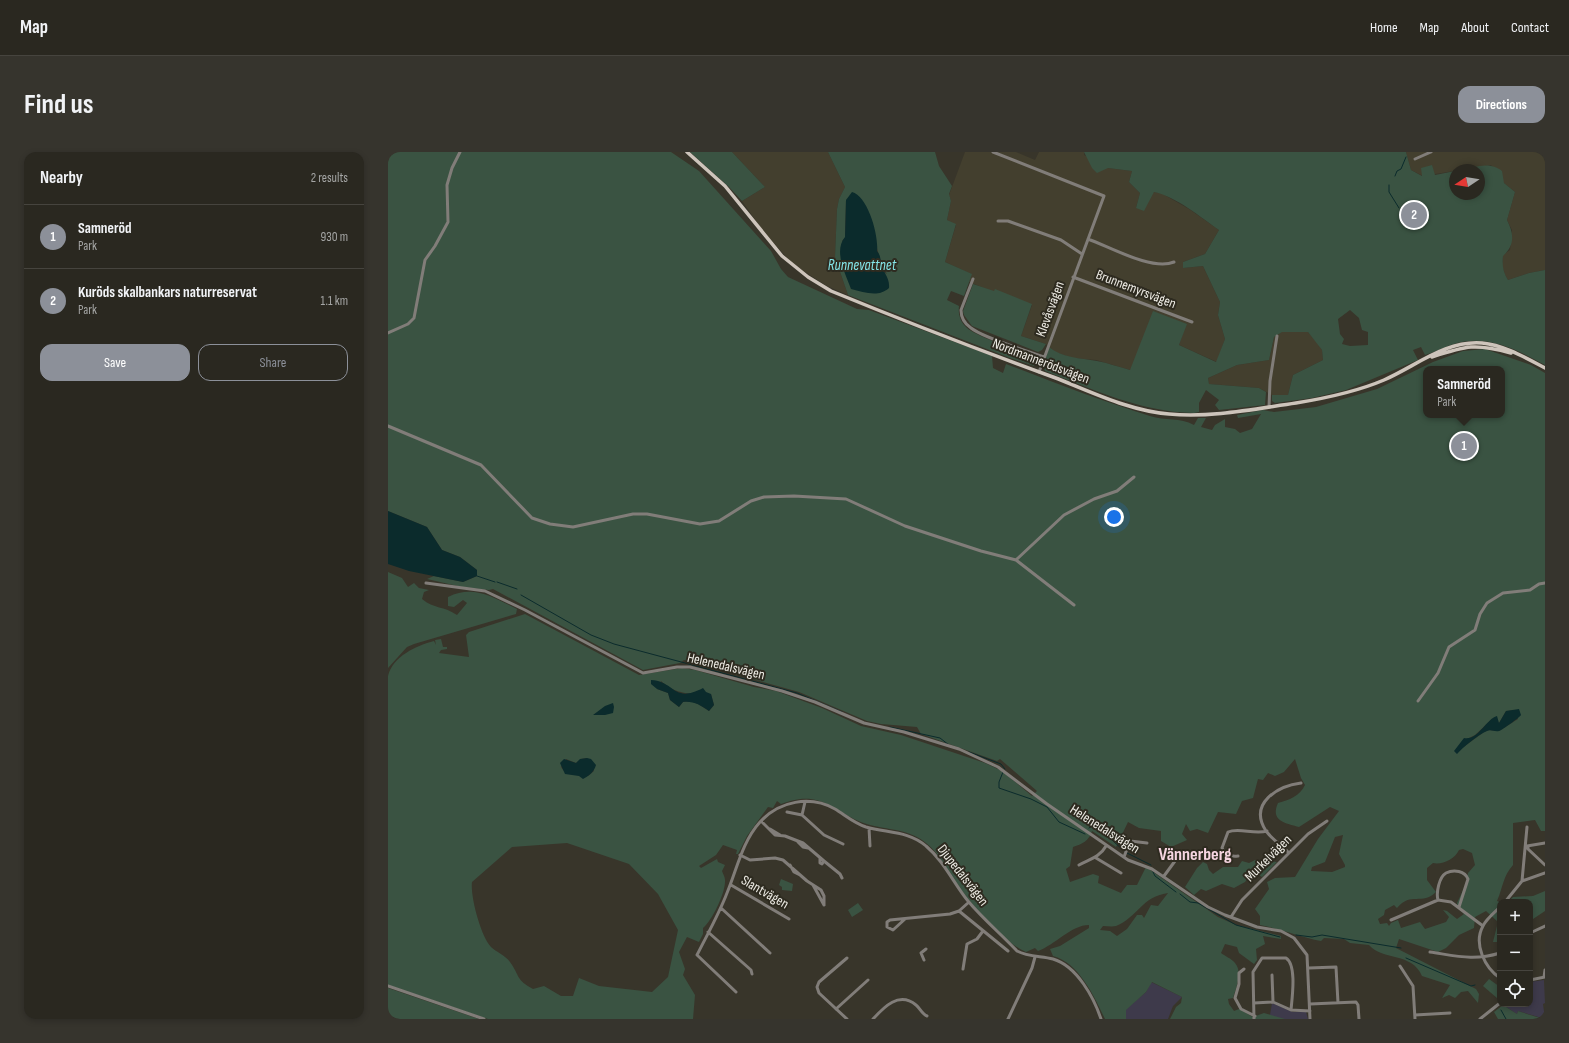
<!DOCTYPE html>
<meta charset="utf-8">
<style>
:root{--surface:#2a2820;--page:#36342d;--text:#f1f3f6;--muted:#a5a6a5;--line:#46443e;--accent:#8c9099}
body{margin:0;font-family:"Sofia Sans Condensed",sans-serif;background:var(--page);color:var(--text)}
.controls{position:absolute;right:12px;bottom:12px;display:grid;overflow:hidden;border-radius:8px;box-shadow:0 2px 6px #0003}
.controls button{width:36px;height:36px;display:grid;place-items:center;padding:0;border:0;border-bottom:1px solid var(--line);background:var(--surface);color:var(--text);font:20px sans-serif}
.compass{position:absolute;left:1061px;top:12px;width:36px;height:36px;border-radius:50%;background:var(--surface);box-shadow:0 2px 6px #0003;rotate:258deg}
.you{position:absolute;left:726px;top:365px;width:14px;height:14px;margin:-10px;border:3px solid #fff;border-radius:50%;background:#1a73e8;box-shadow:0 0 0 6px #1a73e833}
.badge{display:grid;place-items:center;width:26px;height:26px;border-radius:50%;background:var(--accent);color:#fff;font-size:13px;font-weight:700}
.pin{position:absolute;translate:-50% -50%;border:2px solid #fff;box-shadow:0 1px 4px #0006}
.popup{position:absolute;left:1035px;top:214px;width:82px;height:52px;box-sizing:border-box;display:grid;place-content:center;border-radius:8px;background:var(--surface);filter:drop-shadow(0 1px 3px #0005);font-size:13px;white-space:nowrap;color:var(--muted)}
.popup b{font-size:15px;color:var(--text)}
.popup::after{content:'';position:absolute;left:50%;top:100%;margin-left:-8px;border:8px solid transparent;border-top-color:var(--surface)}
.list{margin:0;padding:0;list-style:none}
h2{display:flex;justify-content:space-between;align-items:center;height:52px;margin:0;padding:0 16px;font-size:17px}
h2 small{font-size:13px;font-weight:400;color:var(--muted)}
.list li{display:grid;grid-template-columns:26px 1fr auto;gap:12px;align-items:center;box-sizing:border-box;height:64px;padding:0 16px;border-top:1px solid var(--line)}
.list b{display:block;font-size:15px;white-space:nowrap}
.list p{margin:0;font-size:13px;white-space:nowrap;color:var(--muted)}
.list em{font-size:13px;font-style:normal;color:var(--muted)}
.actions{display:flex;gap:8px;padding:12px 16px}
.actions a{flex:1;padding:9px 0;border:1px solid var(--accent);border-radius:12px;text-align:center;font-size:14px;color:var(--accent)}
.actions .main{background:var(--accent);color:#fff}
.icon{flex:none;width:22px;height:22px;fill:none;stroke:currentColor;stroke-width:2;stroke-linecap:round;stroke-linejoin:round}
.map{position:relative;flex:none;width:1157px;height:867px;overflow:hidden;border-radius:12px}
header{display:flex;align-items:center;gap:24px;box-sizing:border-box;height:56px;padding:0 20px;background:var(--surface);border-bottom:1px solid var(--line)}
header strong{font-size:19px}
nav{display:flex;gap:22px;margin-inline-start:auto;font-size:14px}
.intro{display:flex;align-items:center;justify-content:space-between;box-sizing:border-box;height:96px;padding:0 24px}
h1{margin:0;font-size:28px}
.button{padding:10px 18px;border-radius:12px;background:var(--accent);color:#fff;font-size:14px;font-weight:700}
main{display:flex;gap:24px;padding:0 24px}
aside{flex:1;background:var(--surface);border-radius:12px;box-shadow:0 2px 6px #0003}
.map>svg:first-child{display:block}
.built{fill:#433f2e}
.education{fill:#3e3a4b}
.green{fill:#3a5342;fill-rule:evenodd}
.water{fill:#0b2b2c}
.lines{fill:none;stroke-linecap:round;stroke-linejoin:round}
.stream{stroke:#0b2b2c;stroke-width:1}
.minor{stroke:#817d79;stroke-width:3}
.major{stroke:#cdc4bb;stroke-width:3.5}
.labels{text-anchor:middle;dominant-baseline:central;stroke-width:4;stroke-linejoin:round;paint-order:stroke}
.street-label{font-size:14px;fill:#eeece5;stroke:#2e2b20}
.water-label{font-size:15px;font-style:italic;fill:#85e6e9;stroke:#2e2b20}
.district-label{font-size:18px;font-weight:bold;fill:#f6d5e1;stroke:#2e2b20}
</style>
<header>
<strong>Map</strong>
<nav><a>Home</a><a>Map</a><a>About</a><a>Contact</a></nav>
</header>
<div class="intro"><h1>Find us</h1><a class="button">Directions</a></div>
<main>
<aside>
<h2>Nearby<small>2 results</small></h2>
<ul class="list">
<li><span class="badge">1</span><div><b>Samneröd</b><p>Park</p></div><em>930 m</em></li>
<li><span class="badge">2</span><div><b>Kuröds skalbankars naturreservat</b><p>Park</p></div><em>1.1 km</em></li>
</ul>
<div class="actions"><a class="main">Save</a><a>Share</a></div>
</aside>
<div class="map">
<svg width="1157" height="867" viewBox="0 0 1157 867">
<rect width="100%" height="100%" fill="#38352a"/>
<path class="built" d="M344,0H440L457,35L451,47L449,57L447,105L460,143L439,134L414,118L405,112L378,83L354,49L377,35Z
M577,0H628L647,8L651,0H696V3L720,16L744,19L741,30L752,41L748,56L766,40L773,41L801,57L831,78L817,102L795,110V116L815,114L832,150L830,163L837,187L829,210L791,193L798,172L742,218L708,208L684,206L667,200L658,192L633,184L644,153L607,138L606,140L581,130L583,122L557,110L568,73L559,68L563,49L561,43Z
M1018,0H1157V118L1141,121L1120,128L1117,123L1114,113L1115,103L1122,98L1124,78L1119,68L1127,40L1116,31L1103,13L1035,24L1023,18Z
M912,179L920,180L928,189L934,198L935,208L905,223L900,243H884L871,236L821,232L820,226L849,213L881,208L886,185L893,180Z"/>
<path class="education" d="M1156,828L1157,851L1155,852L1157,867L1130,859L1129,862L1115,853L1142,852V830Z
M763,830L794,845L785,854L780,867H738L737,858L758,840Z
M884,851L905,860H918L920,867H890L882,863Z"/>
<path class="green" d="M0,0H283L311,19L383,99L393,117L400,125L469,157L481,158L604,204L605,216L615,221L618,212C665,230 713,249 762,264C777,269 792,265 806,273L810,266H818L813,275L824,278L827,273L837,267V275L847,277L852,281L864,277L873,262L850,266L849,263L875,258L886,260L928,255L989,237L1045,210L1075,199L1097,197L1143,213L1157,221V679H1153L1147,668L1125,671V713C1115,724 1115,735 1109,749L1112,750V790H1105L1110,770L1098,759L1087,765L1086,776L1071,783L1058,796L1050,800L1011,787L1008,796L1088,837L1091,842L1090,851L1080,839L1073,840L1067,846L1061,843L1054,846L1062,833L1034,824C1024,800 995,809 981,793L962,791L956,787L936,786L933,789C912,785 893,777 872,773V764L867,757L881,737L879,730L887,726L907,725L930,687L951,659L942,655L911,675C897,671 882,669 890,651C901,648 912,644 917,633L913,626L907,607L896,620L887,624L880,621L875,628L870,627L865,646L854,649L848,662L830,660L820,681L809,677L802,679L798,672L794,682L799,688L783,695L773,689V679L751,676L740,670L728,695L704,679C701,689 694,692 685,695L682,714L678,717L682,730L705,722L711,724L710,731L733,741L739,733H749L758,715L830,765L848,773L893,784V787L875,784L877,792L868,797L869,808L866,812L851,801L849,795L837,792L833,801C837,804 844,807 847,811C855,820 848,836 845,846L840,847L841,852L846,859L851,857L865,865L876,861L897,867H782L788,855L793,851L794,845L764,830L758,840L738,858V867H717C706,844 691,811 665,804L662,797L672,794L701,776V773C683,773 667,793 650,799L647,796L638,800C615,790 584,753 569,732C559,718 552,702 538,691C518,674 489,679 466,667C438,652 427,639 393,652L389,649L385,656L380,655L359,684L350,702H348L349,698L335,693L328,703L311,714L313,716L329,707L330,710L337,713L334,719C335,722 337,725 337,728C338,740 324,769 315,776V782L311,790L299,785L291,800L297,817L295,823L307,843L305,867H100L0,833V524C5,504 28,494 46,489L48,493L47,488L53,487L55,495H59V497L53,498L51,501L81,505L78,483L81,480L137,462L251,523L294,516L307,518L366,535L388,539L434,556L473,574L513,583L597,611L614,619L644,644L649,639L612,607L609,609L533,582L529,575L493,572L479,569L411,540L296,508L292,511L255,518L105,437L101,438L74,435L39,427L46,424L75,430L89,424V418L72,405L54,398L39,375L0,359ZM1038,217H1114V263H1038ZM273,529C288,543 303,542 323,542L326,553L321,559L310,552L302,549L295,550L291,555L282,548L280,541L269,537ZM1128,558L1130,567L1111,579L1101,578L1096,580L1074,596L1079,587L1087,583L1104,567L1111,571L1118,559ZM199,606L206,619L200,624L176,619L173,615L178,607L188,611L193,607ZM955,683L951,702L957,713V715L944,720L923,719L924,715L937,710L947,685ZM179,691L241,712L270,742L290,778L280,825L264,840L211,834L191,826L185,844H173L156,834L145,837C128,828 132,824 122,810C117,803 108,800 103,795C93,785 82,744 84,730L124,695ZM1075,697L1084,701L1087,713L1080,721L1078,732L1069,751L1070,756L1076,762L1069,767L1059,759L1055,758L1061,765L1058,770L1037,777L1032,770L1013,776L1010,768L1003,771L1001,774L999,771L992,772L990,767L996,763L997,758L1006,753L1009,756C1023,739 1034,754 1048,740L1039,728V716L1045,711C1054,713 1067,707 1071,698ZM780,741L770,754L763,753L756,766L754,763H749L739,777L729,784L722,779L712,778L715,774C719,774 724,775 728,774C750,765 753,745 780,741Z
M302,0H344L377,35L354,49L341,35Z
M440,0H547L551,14L564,34L561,42L563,49L559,68L568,72L557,110L584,122L576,144L563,139L559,148L571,154C570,162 572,170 579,176C591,186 631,198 648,205L651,210L646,214L622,206L460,143L447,105L449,57L451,47L457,35ZM470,44C490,70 484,97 499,122L454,89L457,86L458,48Z
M696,0H1018L1023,18L1034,24L1033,16L1044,13L1047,23L1067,19V42H1091V18H1073C1087,15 1102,9 1114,19L1116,31L1127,40L1119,68C1126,82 1127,93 1115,104C1114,113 1115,120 1120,128L1141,121L1157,118V213C1130,198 1101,183 1069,191C1058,194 1048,200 1037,203L1033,195L1025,198L1030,208L958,238L924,246L887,251L884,249V243H900L905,223L935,208L934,198L920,180H894L886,185L881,208L849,213L820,226L821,232L871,236L878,240L877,253L831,258L827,253L831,248L818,238L811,251V260L806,261C752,260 705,237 657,219L655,214L661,195C675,206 692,206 709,209C720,211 731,215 742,218L765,159L799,172L791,193L828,210L837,187L830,163L832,150L815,114L795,116V110L817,102L831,78C812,65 789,45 766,40L756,59L748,56L752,41L741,30L744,19L720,16L709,21L704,16ZM962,158L971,166L974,178L980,180V193L962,194L954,192L956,187L952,182L950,167Z
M585,132L606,139L607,137L644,152L633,184L658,192L654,198L650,200L584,174L576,163L575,159Z
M0,420L14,426L20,435L26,431L31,436L41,438L36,440L34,447C46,457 56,454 69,463L79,451L75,448L66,455L60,454V445C86,432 106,446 129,457L128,462L26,492L19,495L0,516Z
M867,708L889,710L874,725L865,719L857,730L846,736L834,732L818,739L813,737L806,743L797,735L809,716L815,710L819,712L821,718L825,722L835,715H850L854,709L861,711Z
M393,727L405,732L404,739L394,738V735L391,733Z
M1157,739V759L1142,769V750H1120L1125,745L1145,744Z
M470,751L475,758L464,765L460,758Z
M1101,827L1112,835V842L1109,846L1095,834Z
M0,836L91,867H0Z
M1115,853L1129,862L1130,859L1155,867H1110L1106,860Z"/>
<path class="water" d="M464,40C480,44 491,84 489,99C493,104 492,106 493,111C495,121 502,125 501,136C490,146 476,140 463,137C458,123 445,99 457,85L458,48Z
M0,359L39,375L54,398L72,405L89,418V424L75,430L21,419L0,412Z
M263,528C287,529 285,552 315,536L318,540L323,542L326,553L321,559C312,553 306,549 295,550L291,555L282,548L280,541L269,537L263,532Z
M225,551L226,555L225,561L217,563H205L217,554Z
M1131,557L1133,563C1131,566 1114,578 1111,579C1106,580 1103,577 1099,579C1090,583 1075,595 1069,602L1066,599L1076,586C1090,589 1098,567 1109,564L1111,571L1118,559Z
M199,606L203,607L208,613C206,620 201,624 195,627L191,624L177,622L172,611L176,607L188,611L192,607Z"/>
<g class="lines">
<path class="stream" d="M1007,24L1009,19L1013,17L1018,5
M1001,33V40L1011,56
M89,424L107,430
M109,430L129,437
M133,443L203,483L226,492L409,541L454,560
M502,575L552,586L561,593
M581,600L613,612L617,617
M615,620L611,630V636L643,647L659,655L671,670L697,682
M701,676L704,674L724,688L736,699
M739,701L763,713
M765,720L767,724L788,740
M792,742L802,750L810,751L848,773L892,785
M908,783L924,785L934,783L1013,796
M1018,806L1083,834L1087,833
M1113,858L1118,867"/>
<path class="minor" d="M605,0L716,44L651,220
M1027,7L1043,0
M610,69H620L673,88L694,102
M700,87C722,95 764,119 786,110
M685,125L804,170
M585,127L573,158C573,166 577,172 583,176C597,187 638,198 656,205
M0,181L20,172L26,166L37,108L47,94L60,70L59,33L64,16L72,0
M881,255L882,229L889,184
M0,274L93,313L144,366L162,372L185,375L245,362H259L312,372L331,369L363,349L376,345L406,344L458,347L517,374L593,399L628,408L686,453
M628,408L676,363L706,347L729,339L746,325
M38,431L97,439L137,458L255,521L289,515H302L394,539L427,550L476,571L516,580L571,597L610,615L659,652L740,708L764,717L820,755L837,763L869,775L893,779L906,786L919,803L922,867
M1030,549L1050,521L1061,495L1087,478L1092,462L1099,451L1115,441L1142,438L1151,432L1157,431
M399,660L414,663L436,683L455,692
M414,663L417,650
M373,669L387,683L397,684L415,691L436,709L434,712L432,711V706
M481,676L482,694
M382,677L392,683
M410,690L415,695L420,696
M1139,694L1157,691
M1140,694V697L1157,713
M901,701C894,694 884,687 878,679C860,651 890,634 913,631
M352,703L362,708L387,706L395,708L419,729L433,738L436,744V753
M850,704C842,705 837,703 834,696L840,680C851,675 866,683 879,679
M736,705L742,689L759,691
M708,706L733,721
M436,709L452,722L454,726
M402,713L406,720L412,723
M691,713C702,707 712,705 718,694
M776,724L787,709L797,702
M1134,729L1139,675
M343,733L401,767
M425,733L436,753
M1050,748C1048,741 1051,725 1058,721C1066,717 1077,719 1080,727L1071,755
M1117,750L1134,729L1157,721
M1112,755C1107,760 1098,767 1095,774C1085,792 1097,816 1112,826
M333,756L382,801
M571,759L620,799
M843,765L854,748L920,682L939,669
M517,767L505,778L499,775V770L502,768L562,762L571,759L581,750
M1003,768L1050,748L1063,750L1095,774
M320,780L363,818L364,822
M1142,781L1157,774
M1042,800C1069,804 1086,809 1112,801
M459,806L431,830L429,835L431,841L459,867
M536,808L533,801L538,797
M1012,814L1025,834L1027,867
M921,816L948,815L950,851
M575,817L579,792L589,787L595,779
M856,817L851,821V832L847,846L853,857L867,864
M884,823L885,850
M1156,825L1157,818
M1142,828L1157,825
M0,834L96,867
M348,840L309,803C319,783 331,762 339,741C349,717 354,690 372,670C391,649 422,643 447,657C457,663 466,671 478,675C499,681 521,679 538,694C556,709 566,732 580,749C595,767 613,782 629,799C640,805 653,804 665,807C689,814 706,846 713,867
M866,851L885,850L903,858
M922,852L968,850L970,853L971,867
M448,857L480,828
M1027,863L1062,861
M485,867C496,855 511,839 528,853C532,856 534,862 539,864
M620,867L644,816L647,805
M866,867L865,820L874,806H898C909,813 904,846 903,858L922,859
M1092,867L1112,851"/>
<path class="major" d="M299,0L337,34L394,104L420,125L443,139C516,169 591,198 665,225C702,239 741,259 781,262C823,266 866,257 908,251C939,246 968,240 996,228C1028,214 1058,188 1094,191C1116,193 1138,206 1157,216
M1044,205C1078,194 1087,191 1123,201"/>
</g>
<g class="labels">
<g class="street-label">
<text transform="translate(748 137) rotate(21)">Brunnemyrsvägen</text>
<text transform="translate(662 157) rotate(-70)">Klevåsvägen</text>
<text transform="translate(653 209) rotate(21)">Nordmannerödsvägen</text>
<text transform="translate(338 514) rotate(13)">Helenedalsvägen</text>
<text transform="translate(717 677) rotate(32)">Helenedalsvägen</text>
<text transform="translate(880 706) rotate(-45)">Murkelvägen</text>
<text transform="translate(575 723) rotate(52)">Djupedalsvägen</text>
<text transform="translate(377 740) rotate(30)">Slantvägen</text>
</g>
<g class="water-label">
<text x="474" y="113">Runnevattnet</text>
</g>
<g class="district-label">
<text x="807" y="702">Vännerberg</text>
</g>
</g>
</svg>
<div class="controls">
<button>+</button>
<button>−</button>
<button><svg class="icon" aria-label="locate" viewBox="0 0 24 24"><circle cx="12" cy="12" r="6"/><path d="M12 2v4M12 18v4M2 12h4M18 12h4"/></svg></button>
</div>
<svg class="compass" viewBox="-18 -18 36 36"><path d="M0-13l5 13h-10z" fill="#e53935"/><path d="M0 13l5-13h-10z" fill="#a5a6a5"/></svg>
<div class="you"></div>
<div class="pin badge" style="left:1076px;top:294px">1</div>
<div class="popup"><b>Samneröd</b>Park</div>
<div class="pin badge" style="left:1026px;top:63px">2</div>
</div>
</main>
